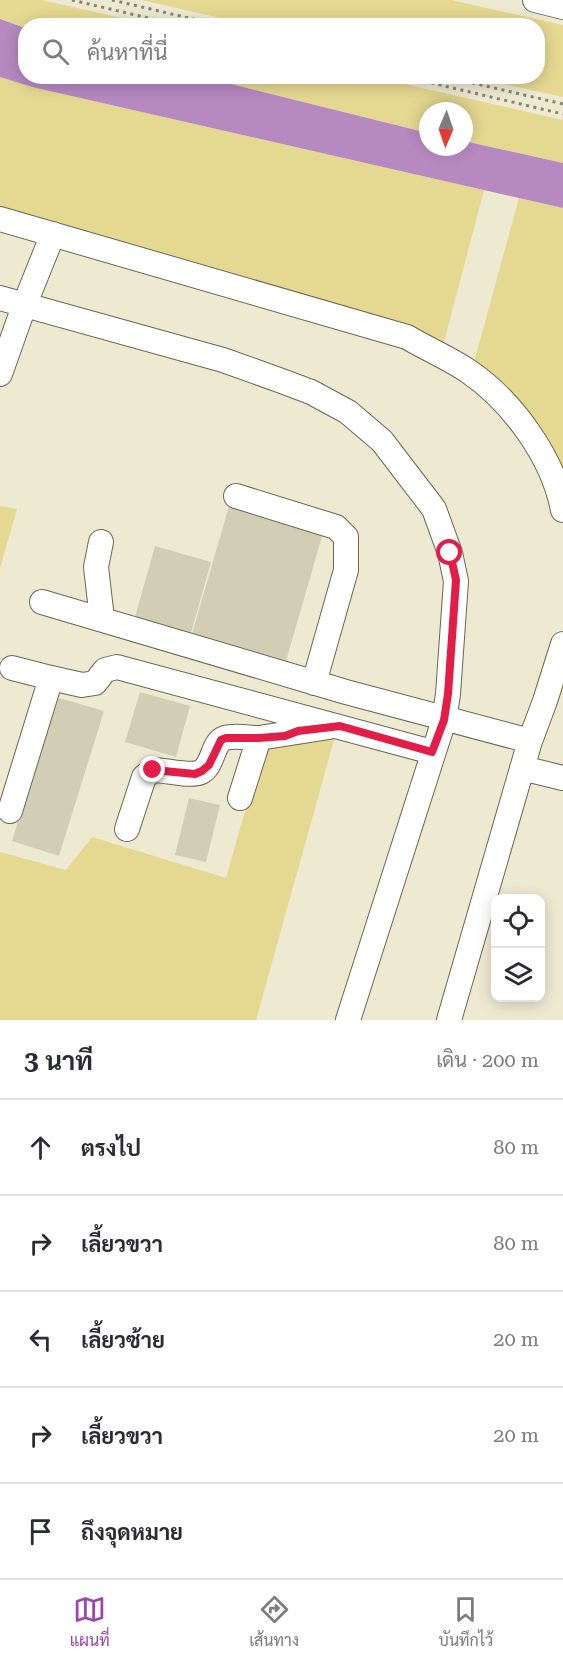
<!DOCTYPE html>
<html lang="th">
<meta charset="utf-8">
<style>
:root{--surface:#fff;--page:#f2f2f3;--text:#2b2b33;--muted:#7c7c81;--line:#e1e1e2;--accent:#9c44b1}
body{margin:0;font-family:"Roboto Serif",Sarabun,serif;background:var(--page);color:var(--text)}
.controls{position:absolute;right:18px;bottom:18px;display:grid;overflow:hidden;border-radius:12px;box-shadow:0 3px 15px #0003}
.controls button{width:54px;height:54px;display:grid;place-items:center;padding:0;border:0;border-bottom:2px solid var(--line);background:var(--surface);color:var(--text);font:30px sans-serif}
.compass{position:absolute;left:419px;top:102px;width:54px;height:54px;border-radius:50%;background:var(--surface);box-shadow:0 3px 15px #0003;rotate:182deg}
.stop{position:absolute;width:18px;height:18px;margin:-14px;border:4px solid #e11d48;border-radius:50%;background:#fff}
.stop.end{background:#e11d48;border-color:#fff;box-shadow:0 2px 6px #0008}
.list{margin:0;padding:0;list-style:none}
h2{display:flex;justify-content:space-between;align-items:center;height:78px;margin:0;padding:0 24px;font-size:26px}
h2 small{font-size:20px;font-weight:400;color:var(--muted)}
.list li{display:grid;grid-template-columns:39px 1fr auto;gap:18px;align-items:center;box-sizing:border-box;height:96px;padding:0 24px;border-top:2px solid var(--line)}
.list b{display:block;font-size:22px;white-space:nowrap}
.list em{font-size:20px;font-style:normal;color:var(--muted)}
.icon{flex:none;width:33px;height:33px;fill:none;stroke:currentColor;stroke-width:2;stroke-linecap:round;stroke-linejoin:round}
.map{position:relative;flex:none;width:563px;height:1020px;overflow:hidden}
.search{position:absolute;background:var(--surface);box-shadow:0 3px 15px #0003;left:18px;right:18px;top:18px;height:66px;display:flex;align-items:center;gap:15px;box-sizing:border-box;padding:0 21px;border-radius:24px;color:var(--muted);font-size:22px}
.sheet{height:558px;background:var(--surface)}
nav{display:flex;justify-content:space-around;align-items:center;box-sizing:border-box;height:84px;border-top:2px solid var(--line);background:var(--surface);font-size:16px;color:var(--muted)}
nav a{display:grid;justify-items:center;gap:3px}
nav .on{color:var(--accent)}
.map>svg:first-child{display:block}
.green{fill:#e5d891}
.water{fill:#b689c1}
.building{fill:#d2ceb6}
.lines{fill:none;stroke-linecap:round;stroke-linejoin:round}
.minor-casing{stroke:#6b6752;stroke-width:26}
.path{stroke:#878574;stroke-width:3;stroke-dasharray:3 4.5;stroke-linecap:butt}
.minor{stroke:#fff;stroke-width:24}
.route{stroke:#e11d48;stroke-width:8}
</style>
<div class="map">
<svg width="563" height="1020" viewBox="0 0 563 1020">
<rect width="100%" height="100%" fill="#eeead2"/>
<path class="green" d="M0,0H42L153,25L26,26L25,28L0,19Z
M141,0H451L563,25V97L472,77L538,76V26L252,25Z
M0,77L32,87L484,190L444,342L402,323L0,206Z
M203,77H374L563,120V163L464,141V111H428V133Z
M519,198L563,208V473L550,442L513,395L474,362Z
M0,506L17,509L0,568Z
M269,727L334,740L256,1020H0V852L66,870L92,837L226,878Z"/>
<path class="water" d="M0,19L25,28L26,76L203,77L428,133V147H464V141L563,163V208L32,87L0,77Z"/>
<path class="building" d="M229,506L323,533L286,661L192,634Z
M155,546L211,562L191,633L135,617Z
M140,692L190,706L176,757L125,742Z
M56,697L104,711L59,856L12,841Z
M189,798L220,805L206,862L175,855Z"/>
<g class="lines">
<g class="minor-casing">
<path id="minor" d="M535,0L563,7
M0,219L407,337C427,349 449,358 468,371C512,401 553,457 563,510
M0,298L223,360L279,380L311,392L348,412L382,441L434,509L450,553L456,581L448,694L444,720L348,1020
M0,374L24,306L53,234
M236,496L336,527L346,537V570L314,683
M101,542L96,567L102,619
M42,602L346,692L530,741
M12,668L51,678
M522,768L563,778
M240,798L259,738L329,727
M10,811L51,678L82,685L95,683L105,670L117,667L432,752
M127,829L144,777L153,770C165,770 191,777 201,772C214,765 212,742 225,738C235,735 249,738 259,738
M449,1020L530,741L545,701L563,644"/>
</g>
<path class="path" d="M72,0L182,26
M112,0L223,26
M402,76L563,114
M443,76L563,104"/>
<use href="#minor" class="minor"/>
</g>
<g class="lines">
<path class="route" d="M153,770L195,774L202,771L209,765L221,740L226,738H259L285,736L298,731L340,726L432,752L444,720L448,694L456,580L450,553"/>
</g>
</svg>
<div class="controls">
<button><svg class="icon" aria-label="locate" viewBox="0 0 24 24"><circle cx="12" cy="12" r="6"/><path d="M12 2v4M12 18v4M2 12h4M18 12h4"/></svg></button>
<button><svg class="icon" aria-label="layers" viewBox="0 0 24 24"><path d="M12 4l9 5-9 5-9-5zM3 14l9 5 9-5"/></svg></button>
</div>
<svg class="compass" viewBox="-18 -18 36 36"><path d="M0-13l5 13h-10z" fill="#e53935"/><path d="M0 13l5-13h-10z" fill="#7c7c81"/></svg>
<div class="stop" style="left:450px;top:553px"></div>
<div class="stop end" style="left:153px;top:770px"></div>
<div class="search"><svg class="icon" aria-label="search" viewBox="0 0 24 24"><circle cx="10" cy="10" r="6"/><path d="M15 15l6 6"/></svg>ค้นหาที่นี่</div>
</div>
<section class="sheet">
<h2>3 นาที<small>เดิน · 200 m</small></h2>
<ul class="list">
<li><svg class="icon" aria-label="ahead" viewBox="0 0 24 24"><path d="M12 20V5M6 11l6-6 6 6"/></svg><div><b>ตรงไป</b></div><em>80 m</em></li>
<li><svg class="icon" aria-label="right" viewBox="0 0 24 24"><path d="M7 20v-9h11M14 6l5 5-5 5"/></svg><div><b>เลี้ยวขวา</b></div><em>80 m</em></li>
<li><svg class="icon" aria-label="left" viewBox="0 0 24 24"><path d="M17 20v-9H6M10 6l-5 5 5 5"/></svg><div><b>เลี้ยวซ้าย</b></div><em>20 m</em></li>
<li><svg class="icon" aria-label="right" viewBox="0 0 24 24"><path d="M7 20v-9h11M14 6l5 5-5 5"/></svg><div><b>เลี้ยวขวา</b></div><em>20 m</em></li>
<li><svg class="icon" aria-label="arrive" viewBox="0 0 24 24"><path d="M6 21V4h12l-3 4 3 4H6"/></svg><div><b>ถึงจุดหมาย</b></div></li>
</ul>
</section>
<nav>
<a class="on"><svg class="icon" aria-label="map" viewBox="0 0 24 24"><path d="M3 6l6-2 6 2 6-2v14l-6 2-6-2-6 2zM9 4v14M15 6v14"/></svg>แผนที่</a>
<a><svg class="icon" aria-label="directions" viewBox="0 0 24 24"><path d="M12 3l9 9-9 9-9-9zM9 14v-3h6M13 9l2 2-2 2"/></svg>เส้นทาง</a>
<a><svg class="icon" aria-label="saved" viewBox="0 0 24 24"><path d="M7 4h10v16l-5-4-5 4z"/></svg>บันทึกไว้</a>
</nav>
